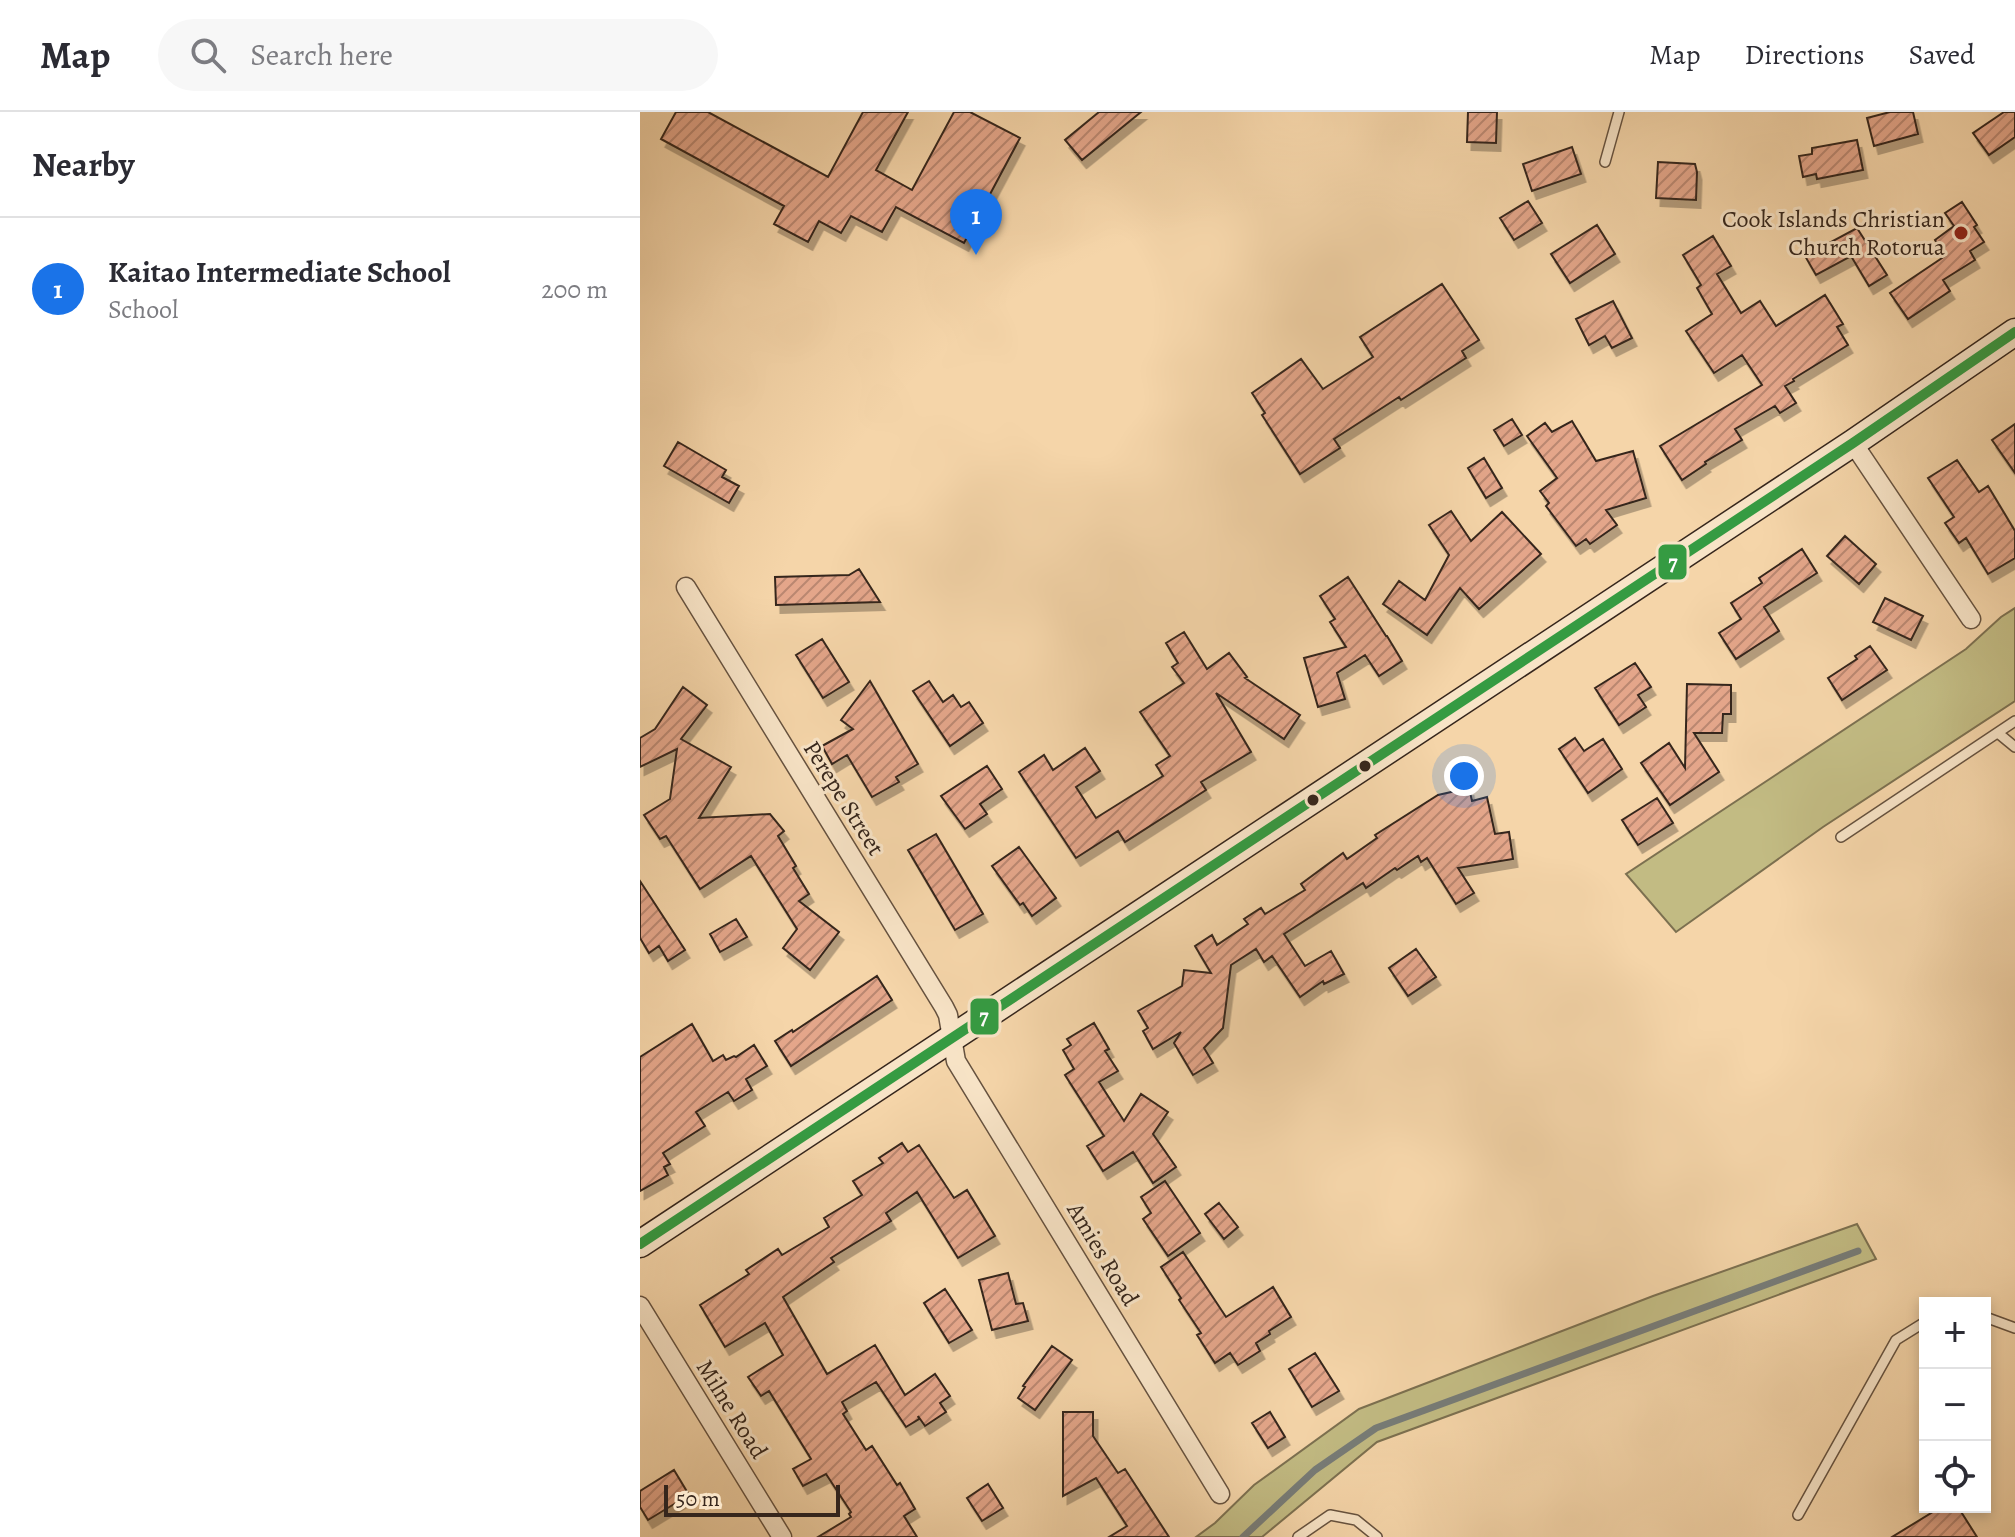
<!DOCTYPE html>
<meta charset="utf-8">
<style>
:root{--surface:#fff;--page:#f7f7f7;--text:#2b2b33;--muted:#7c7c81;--line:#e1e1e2;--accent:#1a73e8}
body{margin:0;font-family:Alegreya,serif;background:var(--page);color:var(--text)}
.controls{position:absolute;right:24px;bottom:24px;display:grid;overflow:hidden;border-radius:0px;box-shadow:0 4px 12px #0003}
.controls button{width:72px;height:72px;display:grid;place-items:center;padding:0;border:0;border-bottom:2px solid var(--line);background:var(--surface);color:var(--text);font:40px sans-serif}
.scale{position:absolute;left:24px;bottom:20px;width:176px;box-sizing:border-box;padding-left:8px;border:4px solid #36261c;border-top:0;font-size:22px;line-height:28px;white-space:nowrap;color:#36261c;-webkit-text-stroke:6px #f8e4c7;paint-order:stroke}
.you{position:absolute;left:824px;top:664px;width:28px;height:28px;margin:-20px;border:6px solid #fff;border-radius:50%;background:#1a73e8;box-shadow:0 0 0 12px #1a73e833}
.badge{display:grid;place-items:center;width:52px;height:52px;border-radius:50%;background:var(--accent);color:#fff;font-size:26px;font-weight:700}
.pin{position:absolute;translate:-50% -66px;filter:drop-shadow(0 2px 4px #0008)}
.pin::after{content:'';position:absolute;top:42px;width:28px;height:24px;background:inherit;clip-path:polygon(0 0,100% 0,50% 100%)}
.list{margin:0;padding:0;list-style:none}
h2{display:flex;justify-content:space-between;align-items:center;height:104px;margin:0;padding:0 32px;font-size:34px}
h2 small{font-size:26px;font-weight:400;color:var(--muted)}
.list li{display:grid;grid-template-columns:52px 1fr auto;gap:24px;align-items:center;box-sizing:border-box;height:144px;padding:0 32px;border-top:2px solid var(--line)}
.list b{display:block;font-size:30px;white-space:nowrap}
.list p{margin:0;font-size:26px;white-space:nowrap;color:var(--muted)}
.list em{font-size:26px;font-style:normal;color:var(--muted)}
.icon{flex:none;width:44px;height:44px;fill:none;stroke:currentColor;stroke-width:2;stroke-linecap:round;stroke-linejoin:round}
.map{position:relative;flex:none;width:1375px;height:1425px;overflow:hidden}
header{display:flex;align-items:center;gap:48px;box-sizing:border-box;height:112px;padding:0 40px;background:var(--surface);border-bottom:2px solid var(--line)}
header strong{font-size:38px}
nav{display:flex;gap:44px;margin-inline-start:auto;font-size:28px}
.search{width:560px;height:72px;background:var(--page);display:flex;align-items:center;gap:20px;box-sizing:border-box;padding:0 28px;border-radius:44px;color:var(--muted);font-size:30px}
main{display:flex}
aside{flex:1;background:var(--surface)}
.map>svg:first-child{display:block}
.grass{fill:#c2bb83;stroke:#7c7050;stroke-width:2}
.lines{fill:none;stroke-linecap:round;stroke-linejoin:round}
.stream{stroke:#777c78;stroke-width:7}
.building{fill:url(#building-hatch);stroke:#36261c;stroke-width:2;filter:url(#shadow)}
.lane-casing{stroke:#66523f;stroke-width:12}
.street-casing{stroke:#66523f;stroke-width:21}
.secondary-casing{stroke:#36261c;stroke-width:29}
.lane{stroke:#f8e4c7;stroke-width:9}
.street{stroke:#f8e4c7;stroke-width:18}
.secondary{stroke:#f8e4c7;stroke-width:26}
.bus-1-casing{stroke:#f8e4c7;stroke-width:16}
.bus-1{stroke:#359b42;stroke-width:10}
.poi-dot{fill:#8f2418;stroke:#f8e4c7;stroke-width:3}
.bus-dot{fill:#36261c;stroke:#f8e4c7;stroke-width:3}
.labels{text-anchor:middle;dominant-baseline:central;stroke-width:6;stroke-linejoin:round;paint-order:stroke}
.poi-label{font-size:24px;fill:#36261c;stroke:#f8e4c7;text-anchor:end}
.street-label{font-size:24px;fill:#36261c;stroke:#f8e4c7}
.line-badge{stroke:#f8e4c7;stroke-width:3}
.badge-label{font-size:22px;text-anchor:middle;font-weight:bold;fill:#fff}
</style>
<header>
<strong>Map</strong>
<div class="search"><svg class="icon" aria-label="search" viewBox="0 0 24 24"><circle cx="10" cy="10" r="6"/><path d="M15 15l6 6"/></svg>Search here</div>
<nav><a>Map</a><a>Directions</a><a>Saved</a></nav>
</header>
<main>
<aside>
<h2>Nearby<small></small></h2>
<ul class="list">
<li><span class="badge">1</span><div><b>Kaitao Intermediate School</b><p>School</p></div><em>200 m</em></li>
</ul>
</aside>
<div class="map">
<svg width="1375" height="1425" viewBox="0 0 1375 1425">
<defs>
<pattern id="building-hatch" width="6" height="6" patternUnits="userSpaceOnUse" patternTransform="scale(2)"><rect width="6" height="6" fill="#e4a68a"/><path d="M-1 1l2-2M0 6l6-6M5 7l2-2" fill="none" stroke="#ba8770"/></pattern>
<filter id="shadow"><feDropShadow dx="4.5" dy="8" stdDeviation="0" flood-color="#0004"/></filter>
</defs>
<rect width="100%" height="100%" fill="#f5d5a9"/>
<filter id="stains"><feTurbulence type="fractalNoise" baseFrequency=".0025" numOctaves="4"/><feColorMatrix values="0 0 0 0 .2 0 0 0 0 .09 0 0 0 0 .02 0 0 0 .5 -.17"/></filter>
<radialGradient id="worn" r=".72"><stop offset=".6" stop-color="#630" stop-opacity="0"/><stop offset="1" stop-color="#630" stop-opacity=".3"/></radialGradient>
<path class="grass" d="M1375,496V589L1183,715L1036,820L986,762L1326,537L1361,505Z
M1217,1112L1236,1147L737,1330L622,1425H556L575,1411L614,1373L719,1297L1013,1184Z"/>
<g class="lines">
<path class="stream" d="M603,1425L675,1358L736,1316L1218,1139"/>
</g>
<path class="building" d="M36,0H68L188,65L223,0H268L236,58L272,78L314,0H330L380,26L324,131L256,95L242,120L211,104L201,121L179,109L168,130L134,112L144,94L21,27Z
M459,0H501L442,48L425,28Z
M828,0H857L856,31L827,30Z
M1250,0H1273L1278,22L1234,34L1227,6Z
M1364,0H1375V25L1349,43L1333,21Z
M1217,28L1223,58L1177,67L1176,62L1163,65L1159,44L1172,42V36Z
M932,35L941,62L892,79L883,52Z
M1018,50L1055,52L1057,60L1056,88L1016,86Z
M888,89L902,111L874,128L860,106Z
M1322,90L1337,113L1334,115L1344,130L1330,139L1335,148L1303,168L1310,179L1268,207L1250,181L1305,144L1295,128L1314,114L1305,101Z
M957,113L975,142L930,171L911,142Z
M1217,116L1247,163L1229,174L1211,144L1176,163L1165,144Z
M1073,124L1091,154L1077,162L1101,201L1120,189L1136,214L1185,183L1203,212L1197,215L1208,233L1153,267L1154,269L1145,274L1156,291L1140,301L1135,294L1095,317L1102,328L1065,350L1066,352L1042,368L1020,334L1122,273L1102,243L1074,261L1046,219L1072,202L1057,176L1061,173L1043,143Z
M802,172L839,228L822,239L826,246L761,288L759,285L694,327L700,336L660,362L622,303L625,301L612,281L661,247L683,277L733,245L720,225Z
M973,189L992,226L972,236L965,224L949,233L936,207Z
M872,307L882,323L864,334L854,318Z
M932,309L956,349L993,339L1006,386L966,398L977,413L950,432L946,427L936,434L906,394L909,391L900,379L917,366L887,324L905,311L912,320Z
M1375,312V361L1352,328Z
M38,330L86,358L82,365L99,374L89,391L24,354Z
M844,346L862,376L846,386L828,356Z
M1317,348L1339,380L1348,374L1375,419V446L1348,462L1326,426L1319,431L1305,411L1314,405L1288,366Z
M811,399L831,429L862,400L901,442L839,497L820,476L787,523L743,492L759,469L785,488L809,443L789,413Z
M1205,424L1236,452L1219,472L1187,444Z
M1162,437L1177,461L1124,495L1139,519L1096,547L1079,521L1101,507L1091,491L1122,471L1119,466Z
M219,457L240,490L136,493L135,465L209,463Z
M708,465L746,524H747L762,549L739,564L725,543L697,561L705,587L678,595L664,546L706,535L690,510L695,507L680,484Z
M1245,486L1283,504L1271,528L1233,510Z
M544,520L567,557L589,541L607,565L605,566L660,603L644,627L576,581L611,640L561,670L566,678L485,730L478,719L436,746L379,660L404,643L413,658L445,636L460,659L436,675L456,706L523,664L516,653L530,644L500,600L544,571L532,555L538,551L526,531Z
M182,527L209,570L183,586L156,543Z
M1230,534L1247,558L1202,588L1188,566L1217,547L1215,544Z
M995,551L1011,575L998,583L1006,595L979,613L955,576Z
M230,569L278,652L256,665L259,670L232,685L207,643L192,652L182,634L213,617L201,608Z
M289,569L303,590L313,583L321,595L329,590L343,611L310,634L273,579Z
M1047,572L1091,573V602H1083L1082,621H1054L1079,660L1030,693L1001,651L1029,631L1045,656Z
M43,575L67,593L41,627L91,655L59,706L130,702L144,719L138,724L156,754L153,756L169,782L159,789L199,820L170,858L143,836L157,817L111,744L60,777L26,724L20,727L4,703L30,687L37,637L0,655V626L15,617Z
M935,626L944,639L963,627L982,657L948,681L919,637Z
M347,654L362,677L340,692L347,702L325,717L301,684Z
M829,676L832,689L847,685L855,722L869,720L873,747L818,756L834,781L816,792L787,746L781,750L778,744L757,758L755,756L726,776L723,771L644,822L665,854L691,839L704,862L684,872L683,869L660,885L632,844L624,850L616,837L591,853L583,916L564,936L573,951L553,963L534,931L541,920L513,937L503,919L508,916L498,899L542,874L544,858L571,861L555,834L572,823L577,833L608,812L604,807L621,796L625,802L665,778L661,772L703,741L707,747L737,726L735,723L798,683Z
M1017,686L1033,711L998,733L982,708Z
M296,722L343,802L315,818L268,738Z
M379,735L416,786L392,804L383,791L380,793L352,754Z
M0,769L45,838L28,849L19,834L9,841L0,826Z
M96,807L107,825L80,840L70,822Z
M776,837L796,865L768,884L749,856Z
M237,864L252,888L151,954L135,929L152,918L153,920Z
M454,911L469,937L465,939L478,959L459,970L484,1009L501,982L528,1000L513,1022L536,1055L513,1071L493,1040L463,1059L447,1034L464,1024L425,963L434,957L423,938L431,933L427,927Z
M52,912L73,949L83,943L86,948L94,944L96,945L114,933L127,954L106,967L112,978L94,989L88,980L56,1000L65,1014L23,1041L30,1052L24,1055L28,1063L0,1079V945Z
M262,1031L268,1040L279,1033L314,1086L327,1078L355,1124L318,1146L277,1080L246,1101L251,1109L191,1146L194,1150L143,1185L187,1262L235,1233L265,1283L295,1262L310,1284L300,1291L306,1300L285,1314L278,1304L279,1307L266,1315L236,1270L202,1290L207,1299L203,1302L226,1338L232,1334L257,1373L260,1371L275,1397L264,1404L277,1425H178L211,1405L209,1402L211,1400L186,1362L163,1374L153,1357L171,1347L129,1279L121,1284L108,1265L143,1243L125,1211L85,1235L60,1193L109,1162L106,1158L138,1137L142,1143L189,1115L184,1106L222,1083L213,1069L243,1051L239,1046Z
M525,1069L560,1121L528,1144L503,1107L511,1101L501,1085Z
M579,1091L598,1115L584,1127L565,1102Z
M543,1140L586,1205L633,1175L651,1205L629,1219L630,1222L616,1231L620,1239L598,1253L590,1241L575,1251L557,1223L561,1221L539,1188L541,1186L521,1155Z
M368,1161L376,1192L383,1191L388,1209L352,1218L339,1168Z
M305,1177L332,1218L309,1231L284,1191Z
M412,1234L432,1248L395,1298L378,1286L385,1275L383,1274Z
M675,1241L699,1279L672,1295L649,1257Z
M423,1300H453V1324L478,1361L485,1357L529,1425H469L487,1414L456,1366L423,1384Z
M630,1300L645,1325L628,1336L612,1311Z
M34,1358L49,1383L8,1408L0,1395V1379Z
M348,1372L363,1396L342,1409L327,1386Z
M1301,1395H1318L1337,1425H1252Z"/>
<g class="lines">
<g class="lane-casing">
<path id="lane" d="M965,50L979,0
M1358,621L1375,635
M1201,725L1375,609
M1345,1205L1375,1216
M1158,1403L1256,1228L1285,1210
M658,1425L690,1403L716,1408L737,1425"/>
</g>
<g class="street-casing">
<path id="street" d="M1213,331L1331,507
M46,475L304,895L308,903L316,949L580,1382
M0,1194L142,1425"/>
</g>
<g class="secondary-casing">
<path id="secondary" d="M0,1132L1213,331L1375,220"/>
</g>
<use href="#lane" class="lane"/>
<use href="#street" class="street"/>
<use href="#secondary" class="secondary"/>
<g class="bus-1-casing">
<path id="bus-1" d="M0,1132L1213,331L1375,220"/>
</g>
<use href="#bus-1" class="bus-1"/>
</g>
<circle class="poi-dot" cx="1321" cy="121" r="8"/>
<g class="bus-dot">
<circle cx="725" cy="654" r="7"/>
<circle cx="673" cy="688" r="7"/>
</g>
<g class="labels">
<g class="poi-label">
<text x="1305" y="107">Cook Islands Christian<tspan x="1305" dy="28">Church Rotorua</tspan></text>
</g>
<g class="street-label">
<text transform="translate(204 686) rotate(58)">Perepe Street</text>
<text transform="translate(463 1142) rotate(59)">Amies Road</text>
<text transform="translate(92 1297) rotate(58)">Milne Road</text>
</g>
</g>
<g class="line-badge">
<rect x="1017" y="431" width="31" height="38" rx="8" fill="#359b42"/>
<rect x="329" y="885" width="31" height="39" rx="8" fill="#359b42"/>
</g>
<g class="badge-label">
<text x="1033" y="458">7</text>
<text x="344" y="912">7</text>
</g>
<rect width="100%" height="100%" filter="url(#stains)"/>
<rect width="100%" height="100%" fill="url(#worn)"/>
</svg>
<div class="controls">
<button>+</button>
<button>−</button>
<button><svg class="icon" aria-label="locate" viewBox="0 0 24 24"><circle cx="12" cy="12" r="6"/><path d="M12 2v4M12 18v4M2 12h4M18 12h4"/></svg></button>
</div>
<div class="scale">50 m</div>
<div class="you"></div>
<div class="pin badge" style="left:336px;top:143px">1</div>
</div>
</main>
